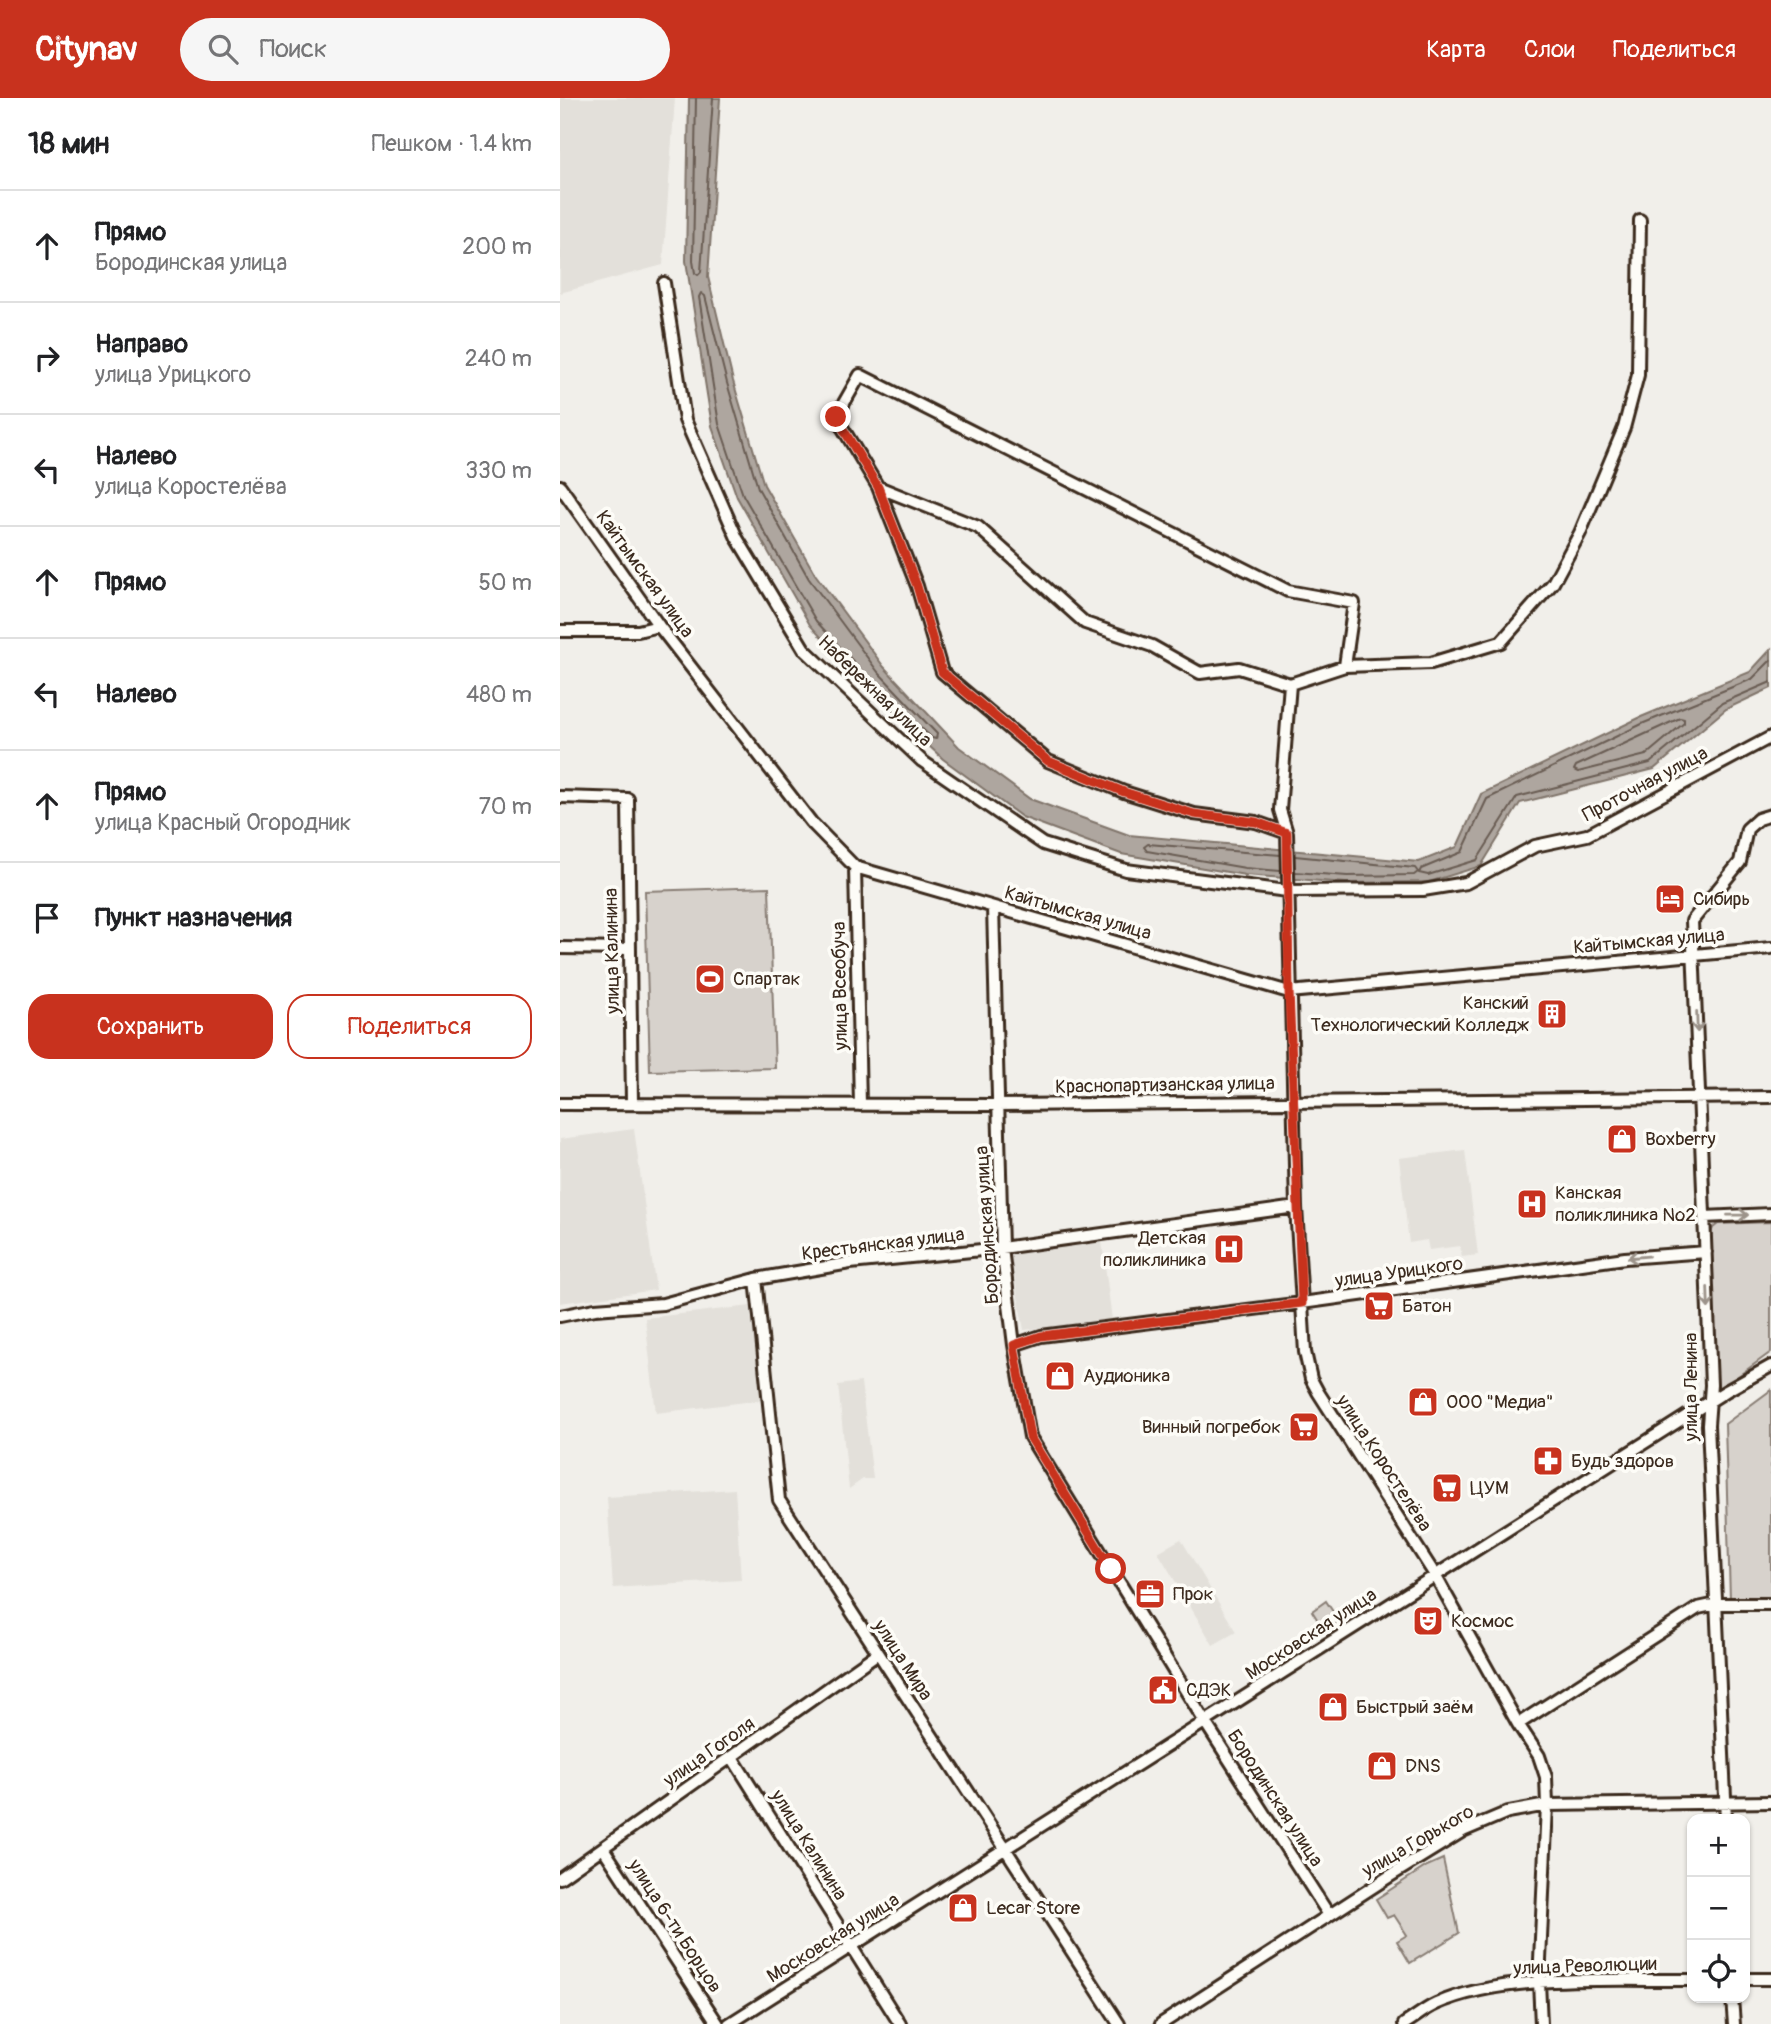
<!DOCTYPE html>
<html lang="ru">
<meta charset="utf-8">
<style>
:root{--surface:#fff;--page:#f6f6f6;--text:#202124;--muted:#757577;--line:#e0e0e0;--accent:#c8321e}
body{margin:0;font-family:Pangolin,sans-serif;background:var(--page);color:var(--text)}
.controls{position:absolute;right:21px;bottom:21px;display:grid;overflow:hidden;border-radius:14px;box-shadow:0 2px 5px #0004}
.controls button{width:63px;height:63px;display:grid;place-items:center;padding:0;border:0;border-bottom:2px solid var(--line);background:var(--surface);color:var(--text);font:35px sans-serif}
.stop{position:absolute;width:21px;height:21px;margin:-16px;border:5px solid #c8321e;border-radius:50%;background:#fff}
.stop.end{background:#c8321e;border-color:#fff;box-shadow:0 2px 7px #0008}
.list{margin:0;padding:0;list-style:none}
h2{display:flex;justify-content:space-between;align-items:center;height:91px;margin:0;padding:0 28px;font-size:30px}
h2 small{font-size:23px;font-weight:400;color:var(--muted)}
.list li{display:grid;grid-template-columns:46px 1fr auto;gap:21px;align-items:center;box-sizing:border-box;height:112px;padding:0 28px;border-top:2px solid var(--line)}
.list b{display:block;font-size:26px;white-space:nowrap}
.list p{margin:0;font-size:23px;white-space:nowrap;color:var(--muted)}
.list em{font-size:23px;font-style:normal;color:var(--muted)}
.actions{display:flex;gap:14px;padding:21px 28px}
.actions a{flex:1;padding:16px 0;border:2px solid var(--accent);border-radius:21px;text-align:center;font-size:24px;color:var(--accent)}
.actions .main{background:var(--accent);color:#fff}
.icon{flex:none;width:38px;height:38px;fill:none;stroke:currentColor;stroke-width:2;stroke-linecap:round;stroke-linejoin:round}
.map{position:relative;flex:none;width:1211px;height:1926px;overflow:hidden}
header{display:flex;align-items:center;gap:42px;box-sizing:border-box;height:98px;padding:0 35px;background:var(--accent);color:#fff}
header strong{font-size:33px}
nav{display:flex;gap:38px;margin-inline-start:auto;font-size:24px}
.search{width:490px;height:63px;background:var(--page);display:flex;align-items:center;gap:18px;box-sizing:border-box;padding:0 24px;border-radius:38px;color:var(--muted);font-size:26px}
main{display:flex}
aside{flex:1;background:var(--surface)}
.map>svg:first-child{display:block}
.built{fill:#e3e0da}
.green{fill:#d7d2cc;stroke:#897e75;stroke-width:2}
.water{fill:#aea69f;stroke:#80746b;stroke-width:2}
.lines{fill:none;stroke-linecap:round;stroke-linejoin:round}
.shore{stroke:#695c52;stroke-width:2}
.minor-casing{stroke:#3b2a1e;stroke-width:16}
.minor{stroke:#fdfcf7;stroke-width:10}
.oneway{stroke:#9c938a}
.route{stroke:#c8321e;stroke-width:9}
.labels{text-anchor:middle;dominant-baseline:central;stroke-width:7;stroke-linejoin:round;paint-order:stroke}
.street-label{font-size:19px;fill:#3b2a1e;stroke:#fdfcf7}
.poi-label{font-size:19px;fill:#3b2a1e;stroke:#fdfcf7;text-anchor:start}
</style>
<header>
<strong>Citynav</strong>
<div class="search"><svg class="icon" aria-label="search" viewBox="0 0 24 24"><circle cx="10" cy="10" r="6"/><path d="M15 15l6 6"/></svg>Поиск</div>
<nav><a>Карта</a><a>Слои</a><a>Поделиться</a></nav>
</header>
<main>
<aside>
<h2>18 мин<small>Пешком · 1.4 km</small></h2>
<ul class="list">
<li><svg class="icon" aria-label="ahead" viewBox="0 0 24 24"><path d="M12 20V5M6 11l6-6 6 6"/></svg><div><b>Прямо</b><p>Бородинская улица</p></div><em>200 m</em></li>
<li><svg class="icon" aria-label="right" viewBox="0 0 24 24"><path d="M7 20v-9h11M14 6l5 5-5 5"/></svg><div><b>Направо</b><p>улица Урицкого</p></div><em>240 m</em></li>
<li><svg class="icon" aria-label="left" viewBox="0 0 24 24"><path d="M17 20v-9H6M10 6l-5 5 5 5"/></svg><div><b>Налево</b><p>улица Коростелёва</p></div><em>330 m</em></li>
<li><svg class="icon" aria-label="ahead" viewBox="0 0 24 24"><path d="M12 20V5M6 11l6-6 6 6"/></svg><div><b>Прямо</b></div><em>50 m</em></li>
<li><svg class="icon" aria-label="left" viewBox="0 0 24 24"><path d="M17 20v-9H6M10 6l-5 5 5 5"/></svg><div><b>Налево</b></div><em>480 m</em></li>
<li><svg class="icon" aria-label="ahead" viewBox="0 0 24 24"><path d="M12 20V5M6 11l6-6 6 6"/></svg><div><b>Прямо</b><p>улица Красный Огородник</p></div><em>70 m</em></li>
<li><svg class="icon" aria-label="arrive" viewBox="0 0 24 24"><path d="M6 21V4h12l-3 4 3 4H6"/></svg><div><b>Пункт назначения</b></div></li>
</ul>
<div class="actions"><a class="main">Сохранить</a><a>Поделиться</a></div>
</aside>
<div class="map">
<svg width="1211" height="1926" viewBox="0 0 1211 1926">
<rect width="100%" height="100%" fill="#f1efea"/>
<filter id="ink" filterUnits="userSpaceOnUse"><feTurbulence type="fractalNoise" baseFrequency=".0143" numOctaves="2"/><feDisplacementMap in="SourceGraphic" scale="14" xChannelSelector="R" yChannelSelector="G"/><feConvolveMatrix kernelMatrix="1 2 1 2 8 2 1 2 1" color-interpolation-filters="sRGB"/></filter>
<g filter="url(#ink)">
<path class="built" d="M0,0H115L103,167L0,195Z
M74,1031L96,1192L0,1205V1041Z
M905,1052L918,1157L902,1159L900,1148L869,1152L867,1142L849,1145L839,1060Z
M542,1144L552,1222L464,1232L450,1156Z
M191,1208L202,1302L96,1315L85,1220Z
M301,1284L313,1381H303L289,1391L278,1287Z
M175,1391L181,1482L53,1490L47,1399Z
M621,1441L676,1534L653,1547L598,1454Z"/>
<path class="green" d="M209,789L215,970L90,973L85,793Z
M1211,1124V1254L1159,1292L1154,1287L1148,1141L1153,1130L1158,1126Z
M1211,1292V1501H1170L1165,1326Z
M766,1503L779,1523L764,1532L752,1513Z
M883,1761L899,1835L850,1865L837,1843L847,1837L834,1817L827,1820L816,1801L867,1768Z"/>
<path class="water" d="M129,0H160L148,179L173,283L204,387L255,476L324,569L399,649L470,701L569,737L859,764L897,749L921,696L1081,619L1190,574L1211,551V590L1166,611L1094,671L960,705L921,768L869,784L786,785L685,777L561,756L462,719L383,661L305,588L250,527L177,399L152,328L126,163Z"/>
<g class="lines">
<path class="shore" d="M136,0L133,163L135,175L138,177L141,174L153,0
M141,195L145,198L167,285L198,390L249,481L318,574L377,636L376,641L372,640L311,583L256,523L183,397L159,326L139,199Z
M1211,562L1192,581L1084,625L927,701L902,754L861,771L859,775L868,777L917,762L957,699L1090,665L1162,605L1211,584
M1120,620L1124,621V625L1086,657L1018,674L1014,672L1016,668Z
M721,757L588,746L584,749L587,753L685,770L721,773
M735,758L855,770L858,774L854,777L787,778L735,774"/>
<g class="minor-casing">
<path id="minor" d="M104,185L125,322L177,440L244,551L362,663L483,746L566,772L727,793L863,792L906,785L975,748L1027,737L1211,639
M0,388L99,528L251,724L295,769L729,894L1211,850
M318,389L357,488L382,574L488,663L564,694L634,716L696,724L727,735
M0,533H78L99,528
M785,568L794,505L728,493L300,277L276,319L318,389L418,429L525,525L592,548L640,575L679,570L730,586L785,568L871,565L941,544L993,485L1020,435L1064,330L1078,277L1080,122
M730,586L720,712L727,735L736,1109L745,1254L751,1281L758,1294L875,1477L958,1626L979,1658L986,1679L987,1707L979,1884L981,1926
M0,699L68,701L72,1005
M295,769L300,1007
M433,809L442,1150L454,1247L470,1339L645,1624L769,1817
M0,850L69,851
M0,1006L437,1007L1211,999
M1144,1119L1211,1116
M196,1181L219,1402L559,1926
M0,1218L35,1211L103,1206L196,1181L290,1165L442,1150L736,1109
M454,1247L481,1238L742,1205L1065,1160L1146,1154
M958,1626L1138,1510L1157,1506H1211
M172,1659L340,1926
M1166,1721L1148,1327L1151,1287L1132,823L1180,764L1187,731L1198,721L1211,717
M43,1750L158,1926
M0,1780L318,1555
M1185,1881H1211
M1172,1900L1174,1926
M169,1926L1166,1293L1211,1268
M601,1926L830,1778L903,1733L948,1714L987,1707L1211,1704
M844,1926C854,1920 865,1911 876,1906C944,1875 1057,1883 1132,1882"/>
</g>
<use href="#minor" class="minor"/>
</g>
<defs><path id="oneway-shaft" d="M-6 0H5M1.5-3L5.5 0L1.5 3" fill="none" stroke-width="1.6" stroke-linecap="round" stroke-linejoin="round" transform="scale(1.75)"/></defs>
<g class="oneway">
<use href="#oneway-shaft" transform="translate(1137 924) rotate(88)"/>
<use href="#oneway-shaft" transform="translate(1178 1117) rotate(-1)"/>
<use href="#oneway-shaft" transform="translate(1078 1159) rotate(175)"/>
<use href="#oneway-shaft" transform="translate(1148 1200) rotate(88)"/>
</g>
</g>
<g class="lines" filter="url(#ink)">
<path class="route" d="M276,319L318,389L357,488L382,574L488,663L564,694L634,716L696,724L727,735L729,894L742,1205L481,1238L454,1247L470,1339L551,1471"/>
</g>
<defs>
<g id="hotel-square" transform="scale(1.575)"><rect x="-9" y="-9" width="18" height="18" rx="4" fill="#c8321e" stroke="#fdfcf7"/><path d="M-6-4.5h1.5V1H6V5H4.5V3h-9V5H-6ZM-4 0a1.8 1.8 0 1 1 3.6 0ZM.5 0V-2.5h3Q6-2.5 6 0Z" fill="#fff"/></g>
<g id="stadium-square" transform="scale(1.575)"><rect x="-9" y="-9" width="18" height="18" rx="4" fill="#c8321e" stroke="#fdfcf7"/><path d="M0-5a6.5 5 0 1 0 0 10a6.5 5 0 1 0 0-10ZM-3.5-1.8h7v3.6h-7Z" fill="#fff"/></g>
<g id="building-square" transform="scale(1.575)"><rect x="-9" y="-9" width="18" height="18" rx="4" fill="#c8321e" stroke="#fdfcf7"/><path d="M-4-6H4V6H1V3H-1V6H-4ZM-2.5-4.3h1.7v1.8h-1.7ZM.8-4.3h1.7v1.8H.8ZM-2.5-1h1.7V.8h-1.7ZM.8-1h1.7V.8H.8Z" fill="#fff"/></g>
<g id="shop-square" transform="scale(1.575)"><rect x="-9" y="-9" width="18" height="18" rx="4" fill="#c8321e" stroke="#fdfcf7"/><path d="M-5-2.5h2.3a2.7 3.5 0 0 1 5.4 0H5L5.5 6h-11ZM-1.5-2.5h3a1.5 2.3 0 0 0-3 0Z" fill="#fff"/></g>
<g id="hospital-square" transform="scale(1.575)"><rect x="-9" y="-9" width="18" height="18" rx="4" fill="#c8321e" stroke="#fdfcf7"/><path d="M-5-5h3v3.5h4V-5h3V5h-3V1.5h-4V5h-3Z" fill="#fff"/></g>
<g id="supermarket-square" transform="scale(1.575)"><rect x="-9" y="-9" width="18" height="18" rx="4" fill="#c8321e" stroke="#fdfcf7"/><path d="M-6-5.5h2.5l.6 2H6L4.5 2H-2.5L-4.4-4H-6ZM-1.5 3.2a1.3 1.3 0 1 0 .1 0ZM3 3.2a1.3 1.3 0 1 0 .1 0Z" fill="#fff"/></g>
<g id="pharmacy-square" transform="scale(1.575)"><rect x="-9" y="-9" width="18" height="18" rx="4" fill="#c8321e" stroke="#fdfcf7"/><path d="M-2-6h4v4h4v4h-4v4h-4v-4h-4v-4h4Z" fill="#fff"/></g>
<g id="office-square" transform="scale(1.575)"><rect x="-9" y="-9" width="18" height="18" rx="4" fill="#c8321e" stroke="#fdfcf7"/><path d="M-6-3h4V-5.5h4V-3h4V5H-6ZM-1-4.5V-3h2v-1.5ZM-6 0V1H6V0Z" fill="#fff"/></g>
<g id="theatre-square" transform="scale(1.575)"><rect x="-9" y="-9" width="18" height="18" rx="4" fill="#c8321e" stroke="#fdfcf7"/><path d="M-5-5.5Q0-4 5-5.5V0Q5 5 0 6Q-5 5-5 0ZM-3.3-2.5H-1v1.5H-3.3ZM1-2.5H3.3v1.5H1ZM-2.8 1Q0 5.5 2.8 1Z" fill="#fff"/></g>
<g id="civic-square" transform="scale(1.575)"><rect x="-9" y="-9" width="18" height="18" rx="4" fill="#c8321e" stroke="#fdfcf7"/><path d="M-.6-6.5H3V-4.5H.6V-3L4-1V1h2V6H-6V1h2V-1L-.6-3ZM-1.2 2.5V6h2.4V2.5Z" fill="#fff"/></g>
</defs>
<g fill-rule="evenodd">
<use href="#hotel-square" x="1110" y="801"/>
<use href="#stadium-square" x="150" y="881"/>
<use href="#building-square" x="992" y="916"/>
<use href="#shop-square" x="1062" y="1041"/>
<use href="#hospital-square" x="972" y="1106"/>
<use href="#hospital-square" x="669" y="1151"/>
<use href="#supermarket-square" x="819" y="1208"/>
<use href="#shop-square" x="500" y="1278"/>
<use href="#shop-square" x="863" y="1304"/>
<use href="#supermarket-square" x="744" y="1329"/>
<use href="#pharmacy-square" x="988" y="1363"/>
<use href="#supermarket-square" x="887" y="1390"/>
<use href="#office-square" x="590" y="1496"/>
<use href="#theatre-square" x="868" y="1523"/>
<use href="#civic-square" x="603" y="1592"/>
<use href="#shop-square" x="773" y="1609"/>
<use href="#shop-square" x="822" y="1668"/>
<use href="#shop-square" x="403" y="1810"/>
</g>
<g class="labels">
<g class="street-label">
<text transform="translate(85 476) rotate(54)">Кайтымская улица</text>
<text transform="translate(315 593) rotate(44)">Набережная улица</text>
<text transform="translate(1085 686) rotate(-28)">Проточная улица</text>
<text transform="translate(518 815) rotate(16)">Кайтымская улица</text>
<text transform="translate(1089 843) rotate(-5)">Кайтымская улица</text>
<text transform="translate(52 853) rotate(-91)">улица Калинина</text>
<text transform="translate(280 888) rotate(-91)">улица Всеобуча</text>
<text transform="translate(605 987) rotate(-1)">Краснопартизанская улица</text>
<text transform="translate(427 1127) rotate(-94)">Бородинская улица</text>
<text transform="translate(323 1146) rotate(-7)">Крестьянская улица</text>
<text transform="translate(839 1174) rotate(-8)">улица Урицкого</text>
<text transform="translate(1131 1289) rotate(-90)">улица Ленина</text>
<text transform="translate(824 1365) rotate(57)">улица Коростелёва</text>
<text transform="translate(751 1536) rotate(-33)">Московская улица</text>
<text transform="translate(343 1562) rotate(57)">улица Мира</text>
<text transform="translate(149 1654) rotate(-35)">улица Гоголя</text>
<text transform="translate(715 1700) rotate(57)">Бородинская улица</text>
<text transform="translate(858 1743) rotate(-30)">улица Горького</text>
<text transform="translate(249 1747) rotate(58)">улица Калинина</text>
<text transform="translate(115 1828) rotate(57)">улица 6-ти Борцов</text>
<text transform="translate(273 1840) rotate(-32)">Московская улица</text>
<text transform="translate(1025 1868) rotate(-2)">улица Революции</text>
</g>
<g class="poi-label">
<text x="1133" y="801">Сибирь</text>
<text x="173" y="881">Спартак</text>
<text x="969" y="905" text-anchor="end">Канский<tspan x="969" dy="22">Технологический Колледж</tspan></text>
<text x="1085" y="1041">Boxberry</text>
<text x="995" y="1095">Канская<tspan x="995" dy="22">поликлиника №2</tspan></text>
<text x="646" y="1140" text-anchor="end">Детская<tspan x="646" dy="22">поликлиника</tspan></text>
<text x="842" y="1208">Батон</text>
<text x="523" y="1278">Аудионика</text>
<text x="886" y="1304">ООО "Медиа"</text>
<text x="721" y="1329" text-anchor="end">Винный погребок</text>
<text x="1011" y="1363">Будь здоров</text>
<text x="910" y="1390">ЦУМ</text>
<text x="613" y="1496">Прок</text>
<text x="891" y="1523">Космос</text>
<text x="626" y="1592">СДЭК</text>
<text x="796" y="1609">Быстрый заём</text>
<text x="845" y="1668">DNS</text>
<text x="426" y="1810">Lecar Store</text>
</g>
</g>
</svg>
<div class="controls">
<button>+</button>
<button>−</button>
<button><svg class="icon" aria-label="locate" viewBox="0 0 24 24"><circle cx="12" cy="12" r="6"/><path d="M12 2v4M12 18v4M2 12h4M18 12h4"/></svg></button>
</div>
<div class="stop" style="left:551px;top:1471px"></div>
<div class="stop end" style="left:276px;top:319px"></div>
</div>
</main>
